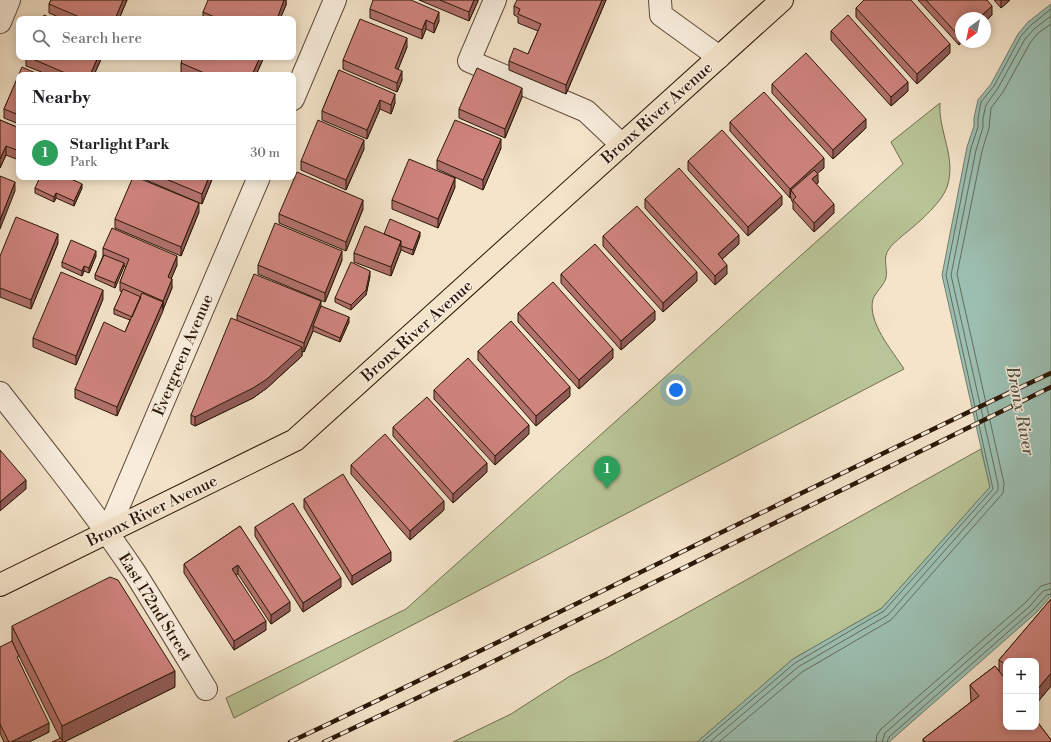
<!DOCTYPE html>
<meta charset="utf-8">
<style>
:root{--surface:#fff;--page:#f6f6f6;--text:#202124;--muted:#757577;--line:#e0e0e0;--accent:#111827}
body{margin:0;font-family:"Libre Bodoni",serif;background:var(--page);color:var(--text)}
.controls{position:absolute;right:12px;bottom:12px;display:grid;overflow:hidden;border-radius:8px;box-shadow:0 2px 10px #0003}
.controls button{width:36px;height:36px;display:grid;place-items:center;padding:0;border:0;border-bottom:1px solid var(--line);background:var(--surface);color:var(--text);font:20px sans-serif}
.compass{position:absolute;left:955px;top:12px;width:36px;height:36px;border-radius:50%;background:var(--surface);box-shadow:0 2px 10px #0003;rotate:213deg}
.you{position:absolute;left:676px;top:390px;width:14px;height:14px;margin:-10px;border:3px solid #fff;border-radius:50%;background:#1a73e8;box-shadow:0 0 0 6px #1a73e833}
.badge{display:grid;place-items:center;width:26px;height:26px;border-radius:50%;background:var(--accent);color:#fff;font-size:13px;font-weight:700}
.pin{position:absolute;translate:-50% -33px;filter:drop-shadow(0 1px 2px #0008)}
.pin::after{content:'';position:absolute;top:21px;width:14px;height:12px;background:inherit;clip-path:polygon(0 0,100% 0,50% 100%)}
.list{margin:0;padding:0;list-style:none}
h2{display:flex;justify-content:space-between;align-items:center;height:52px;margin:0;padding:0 16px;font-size:17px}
h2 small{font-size:13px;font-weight:400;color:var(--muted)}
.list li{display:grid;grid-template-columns:26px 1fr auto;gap:12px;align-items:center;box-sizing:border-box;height:56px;padding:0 16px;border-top:1px solid var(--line)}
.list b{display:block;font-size:15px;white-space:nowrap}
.list p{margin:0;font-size:13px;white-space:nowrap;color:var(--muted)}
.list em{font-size:13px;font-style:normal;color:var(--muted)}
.icon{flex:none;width:22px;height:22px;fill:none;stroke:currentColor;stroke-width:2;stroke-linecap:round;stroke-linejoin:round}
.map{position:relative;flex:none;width:1051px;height:742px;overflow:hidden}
.search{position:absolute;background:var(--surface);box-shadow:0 2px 10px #0003;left:16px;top:16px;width:280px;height:44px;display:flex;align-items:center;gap:10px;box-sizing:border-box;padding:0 14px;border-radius:8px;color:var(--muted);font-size:15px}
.panel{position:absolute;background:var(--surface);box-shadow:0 2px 10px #0003;left:16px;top:72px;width:280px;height:108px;border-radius:8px}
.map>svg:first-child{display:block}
.green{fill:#b9c598;stroke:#726e50}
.water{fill:#9cbfb1;stroke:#6f7c6d}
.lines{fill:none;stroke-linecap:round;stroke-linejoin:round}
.shore{stroke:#646b5c;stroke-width:1}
.minor-casing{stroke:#5d4a38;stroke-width:24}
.major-casing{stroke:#2b1707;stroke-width:24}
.minor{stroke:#f8eddd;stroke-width:22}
.major{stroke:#f4e4ca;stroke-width:22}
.rail-casing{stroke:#2b1707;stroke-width:4.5}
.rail{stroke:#f8eddd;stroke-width:3;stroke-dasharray:9;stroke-linecap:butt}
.wall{fill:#b1716c;stroke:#2b1707}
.shaded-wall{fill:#905c58;stroke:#2b1707}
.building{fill:#ce837d;stroke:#2b1707}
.labels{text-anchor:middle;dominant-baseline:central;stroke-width:3;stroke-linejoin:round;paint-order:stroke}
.street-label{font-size:16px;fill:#2b1707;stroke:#f8eddd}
.water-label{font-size:17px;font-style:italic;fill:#535242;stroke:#f8eddd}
</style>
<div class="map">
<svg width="1051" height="742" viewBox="0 0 1051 742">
<rect width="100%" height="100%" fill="#f4e4ca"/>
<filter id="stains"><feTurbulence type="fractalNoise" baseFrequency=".005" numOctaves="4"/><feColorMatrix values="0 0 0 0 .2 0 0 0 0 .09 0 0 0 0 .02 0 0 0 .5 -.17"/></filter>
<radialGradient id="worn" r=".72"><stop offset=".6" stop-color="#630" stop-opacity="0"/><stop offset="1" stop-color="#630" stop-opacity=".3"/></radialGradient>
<path class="green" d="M940,103C938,131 957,158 947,187C941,204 916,225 902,236C898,240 892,244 889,249C882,258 888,268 886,278C884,285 876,292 873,299C867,322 892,350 904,369L234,718L226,698L406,609L903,164L891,142Z
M981,449L990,487L882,608L793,659L697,742H453L511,714L570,676L608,657Z"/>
<path class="water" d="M1051,4V596L1037,612L889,742H697L793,659L882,608L990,487L942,275L967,147L974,126V118L978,100L991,84L1018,34L1028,22Z"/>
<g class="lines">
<path class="shore" d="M702,742L795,663L884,611L993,489L946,275L971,148L978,127V118L981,102L994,86L1021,36L1031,25L1051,9
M710,742L798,667L888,615L998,490V484L951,275L976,150L983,127V118L986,105L998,88L1025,39L1034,29L1051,16
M719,742L802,672L891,620L1003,493L1004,483L957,274L982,151L989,128L991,108L1003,92L1030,43L1038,33L1051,24
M876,742L877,735L881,729L1026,602L1041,586L1051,583
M882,742L885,733L1030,606L1043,591L1051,589
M887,742L889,737L1034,609L1047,595L1051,594"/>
<g class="minor-casing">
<path id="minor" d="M495,0L469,61L586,111L622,145
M660,0L661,15L719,57
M0,22L9,0
M293,99L335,0
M0,393C46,452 93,510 135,573C159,611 183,651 206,689
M107,533L259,177"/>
</g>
<g class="major-casing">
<path id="major" d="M0,585L295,440L782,0"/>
</g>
<use href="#minor" class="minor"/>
<use href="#major" class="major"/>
<g class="rail-casing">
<path id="rail" d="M290,742C545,622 796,493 1051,373
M324,742L472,672L1051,387"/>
</g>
<use href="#rail" class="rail"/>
</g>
<path class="wall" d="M51,0H127L119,19H63L49,13V4Z
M286,0V5L280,19H203V12Z
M419,0H478V1L469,21Z
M606,0L566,94L509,70V61L528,54L538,31L518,23V17L514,15V6Z
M918,0H987L992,15L959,45Z
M994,0H1010L1001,8Z
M856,8L950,53L917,84L856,17Z
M370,9L439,21L434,33L426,29L422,39L370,18Z
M831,31L908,91L891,106L831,40Z
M407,47L398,69L402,80L397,92L343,69V60Z
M26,57H102L94,75H49L26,66Z
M264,57L256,75H188L181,72V63Z
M339,70L395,103L391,114L380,109L367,139L322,120V111Z
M19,75V124L4,118V109Z
M772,84L866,128L833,159L772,93Z
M522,97L505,138L459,118V109Z
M0,120L19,128V160L6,155L0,168Z
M730,122L824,168L817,173L818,183L816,184L834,213L814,232L793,209V203L791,199V197L790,198L730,131Z
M501,148L483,190L437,169V160Z
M364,149L346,190L301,170V161Z
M688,161L782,205L748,236L688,170Z
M139,177H213L202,204Z
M455,187L438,228L392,209V200Z
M35,188H82L74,206L56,198L54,202L35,193Z
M645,199L739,244L722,259L727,274L715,285L645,208Z
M363,209L346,251L279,223V214Z
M199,212L181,256L115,228V219Z
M384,234L420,236L413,255L401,250L391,276L354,262V253Z
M603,236L697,281L663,312L603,246Z
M58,243L31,309L0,297V256Z
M103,248L177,265L171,279L172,288L117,416L75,398V389L125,332L130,320L114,314V309L122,292L120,291V282L126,267L124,266L115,288L95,279V275L103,256Z
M96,256L89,273L84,271L82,276L62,267V262Z
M342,260L325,302L258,274V265Z
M561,274L655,320L621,350L561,283Z
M370,276L366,295L351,310L335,302V298Z
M103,299L76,365L33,347V338Z
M321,306L349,322L340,342L313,331L304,352L302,351V356L267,388L253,398L195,426L191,424V415L237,320V315Z
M518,313L613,358L579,389L518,322Z
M478,351L570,396L536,426L478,360Z
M434,390L529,434L495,465L434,399Z
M393,427L487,472L453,503L393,436Z
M351,465L444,510L410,540L351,474Z
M304,499L391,561L352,585L304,508Z
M240,526L290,611L271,624L238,574L236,575L266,630L234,650L184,573V564Z
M255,527L341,587L303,612L255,536Z
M1051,599V686L1036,704V661H1006V678L1002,675L1006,680V727H1036V720L1051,740V742H923V739L971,702L970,685L995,666L999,671V660Z
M12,626L175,687L64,742L60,738L12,642Z
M0,647L19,661L49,732L29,742H4L0,733Z"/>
<path class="shaded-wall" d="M123,0H127L119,19H115Z
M284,0H286V5L280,19H277Z
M474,0H478V1L469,21V12Z
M602,0H606L566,94V85Z
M1001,0H1010L1001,8Z
M992,6V15L985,22V18H979Z
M439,12V21L434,33V24Z
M426,20V29L422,39V30Z
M961,34V42H962L959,45V36Z
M407,38V47L395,77V68Z
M950,44V53L917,84V74Z
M98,57H102L94,75H90Z
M260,57H264L256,75H252Z
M402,71V80L397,92V83Z
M908,82V91L891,106V97Z
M522,88V97L505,138V129Z
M395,94V103L391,114V105Z
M380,100V109L367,139V130Z
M866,119V128L833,159V150Z
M501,139V148L483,190V180Z
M364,140V149L346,190V180Z
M6,146V155L0,168V159Z
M824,158V168L794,194L791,190L790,198V189Z
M818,174V183L812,188V179Z
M209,177H213L202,204V194Z
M455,178V187L438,228V219Z
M15,182V191L0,229V220Z
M82,184V188L74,206V201Z
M56,193V198L54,202V197Z
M782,196V205L748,236V227Z
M363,200V209L346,251V242Z
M199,203V212L181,256V247Z
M834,204V213L814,232V223Z
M420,232V236L413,255V250Z
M58,234V243L31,309V300Z
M739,235V244L718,263V254Z
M401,241V250L391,276V267Z
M96,251V256L89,273V268Z
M342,251V260L325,302V293Z
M177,256V265L168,286V277Z
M124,263V267L115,288V283Z
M727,265V274L715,285V276Z
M84,266V271L82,276V271Z
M370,271V276L366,295L351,310V305Z
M697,272V281L663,312V303Z
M172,279V288L163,310V301Z
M103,290V299L76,365V356Z
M321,301V310L313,326V331L304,352V343Z
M163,302V311L117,416V407Z
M655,311V320L621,350V341Z
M349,317V322L340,342V338Z
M302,347V356L267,388L253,398L195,426V417Z
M613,349V358L579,389V380Z
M570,387V396L536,426V416Z
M529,425V434L495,465V456Z
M487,463V472L453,503V494Z
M26,480V489L0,511V502Z
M444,501V510L410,540V531Z
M391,552V561L352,585V576Z
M238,565V574L232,578V569Z
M341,578V587L303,612V603Z
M290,602V611L271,624V615Z
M266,621V630L234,650V641Z
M175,671V687L64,742H62V726Z
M1051,673V686L1036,704V691Z
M49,723V732L29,742H11Z"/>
<path class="building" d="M51,0H123L115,19H84L49,4Z
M208,0H284L277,19H219L203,12Z
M373,0H411L439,12L434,24L426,20L422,30L370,9Z
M440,0H474L469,12Z
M517,0H602L566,85L509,61L514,48L528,54L541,24L518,14L520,9L514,6Z
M864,0H911L950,44L917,74L856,8Z
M926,0H987L992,6L979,18H961V34L959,36Z
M44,15L53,19H42Z
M848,15L908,82L891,97L831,31Z
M360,19L407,38L395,68L402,71L397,83L343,60Z
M806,53L866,119L833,150L772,84Z
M28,57H98L90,75H70Z
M183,57H260L252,75H209L181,63Z
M22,67L40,75H19V115L4,109Z
M477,68L522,88L505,129L459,109Z
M339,70L395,94L391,105L380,100L367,130L322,111Z
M177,73L183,75H176Z
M764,92L824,158L790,189L730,122Z
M0,120L19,128V151L6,146L0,159Z
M318,120L364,140L346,180L301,161Z
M455,120L501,139L483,180L437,160Z
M722,130L782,196L748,227L688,161Z
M409,159L455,178L438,219L392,200Z
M679,168L739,235L718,254L727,265L715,276L645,199Z
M814,170L818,174L812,179L834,204L814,223L793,200L796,197L791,190Z
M297,172L363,200L346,242L279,214Z
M0,176L15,182L0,220Z
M40,177H67L82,184L74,201L56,193L54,197L35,188Z
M133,177H136L199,203L181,247L115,219Z
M161,177H209L202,194Z
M637,206L697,272L663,303L603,236Z
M16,217L58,234L31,300L0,288V256Z
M390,219L420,232L413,250L401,246V241L384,234Z
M275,223L342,251L325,293L258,265Z
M365,226L401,241L391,267L354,253Z
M112,228L177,256L168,277L172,279L163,301L120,282L129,259L103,248Z
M71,240L96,251L89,268L84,266L82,271L62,262Z
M595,244L655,311L621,341L561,274Z
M104,255L124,263L115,283L95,275Z
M351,262L370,271L366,290L351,305L335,298Z
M61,272L103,290L76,356L33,338Z
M254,274L321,301L304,343L237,315Z
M553,282L613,349L579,380L518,313Z
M123,289L141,297L132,317L114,309Z
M142,293L163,302L117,407L75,389L104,322L125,332Z
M321,306L349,317L340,338L313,326Z
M231,318L302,347L267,379L253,388L195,417L191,415Z
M511,321L570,387L536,416L478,351Z
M468,358L529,425L495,456L434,390Z
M427,397L487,463L453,494L393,427Z
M385,434L444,501L410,531L351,465Z
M0,450L26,480L0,502Z
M343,474L391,552L352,576L304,499Z
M293,503L341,578L303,603L255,527Z
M240,526L290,602L271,615L238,565L232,569L266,621L234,641L184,564Z
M110,577L118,580L175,671L62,726L12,626Z
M1051,599V673L1036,691V661H1006V665L999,660Z
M12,641L19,656L17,657L49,723L11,742H9L0,724V647Z
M995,666L1006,680V727H1036V720L1051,740V742H925L923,739L979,696L970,685Z
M61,738L63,742H52Z"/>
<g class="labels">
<g class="street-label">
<text transform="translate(657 113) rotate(-42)">Bronx River Avenue</text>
<text transform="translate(417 331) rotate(-42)">Bronx River Avenue</text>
<text transform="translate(183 355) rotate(-67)">Evergreen Avenue</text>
<text transform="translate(152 511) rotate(-26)">Bronx River Avenue</text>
<text transform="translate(155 607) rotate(58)">East 172nd Street</text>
</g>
<g class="water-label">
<text transform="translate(1020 411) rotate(79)">Bronx River</text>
</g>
</g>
<rect width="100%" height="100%" filter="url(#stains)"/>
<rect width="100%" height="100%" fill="url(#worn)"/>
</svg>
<div class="controls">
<button>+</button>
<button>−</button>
</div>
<svg class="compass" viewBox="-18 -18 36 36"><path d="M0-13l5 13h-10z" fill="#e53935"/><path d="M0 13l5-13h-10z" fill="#757577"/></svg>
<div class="you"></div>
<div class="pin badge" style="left:607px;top:489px;background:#2e9e5b">1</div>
<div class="search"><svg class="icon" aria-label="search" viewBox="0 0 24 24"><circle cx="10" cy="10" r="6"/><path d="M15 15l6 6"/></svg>Search here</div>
<section class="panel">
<h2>Nearby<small></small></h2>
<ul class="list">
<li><span class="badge" style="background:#2e9e5b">1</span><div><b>Starlight Park</b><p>Park</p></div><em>30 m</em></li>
</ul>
</section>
</div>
